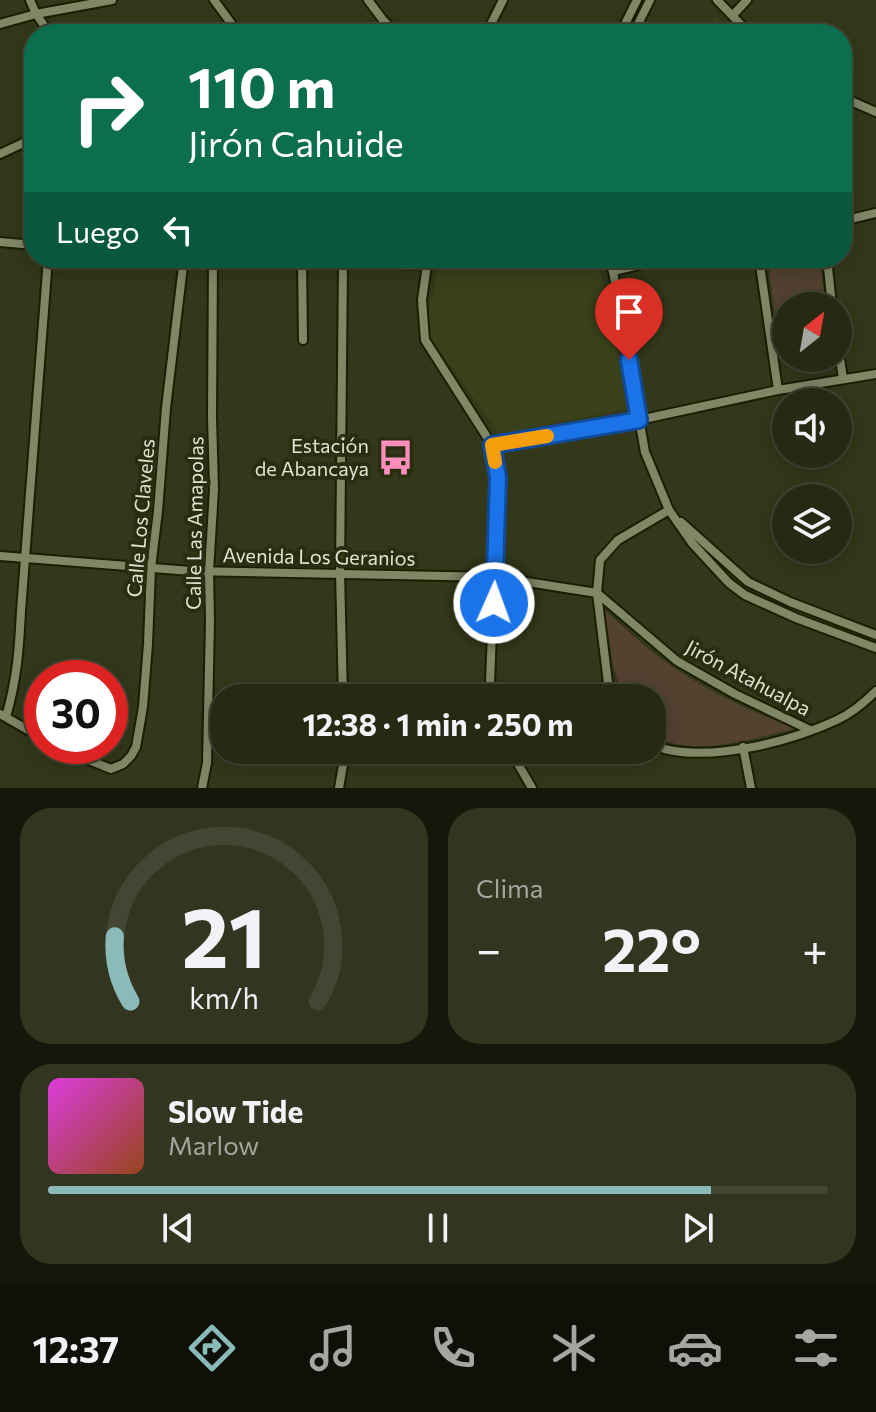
<!DOCTYPE html>
<html lang="es">
<meta charset="utf-8">
<style>
body{margin:0;font-family:Commissioner,sans-serif;background:#323621;color:#f1f3f6;height:100vh;display:flex;flex-direction:column;font-size:30px;white-space:nowrap}
*{box-sizing:border-box;margin:0}
p{font-size:26px;color:#a4a7a0}
.icon{flex:none;width:44px;height:44px;fill:none;stroke:currentColor;stroke-width:2;stroke-linecap:round;stroke-linejoin:round}
.map{position:relative;height:788px;overflow:hidden}
.details{display:flex;flex-direction:column;gap:20px;padding:20px;background:#15170a;flex:1}
.details>*{flex:none}
.hud{position:absolute;left:24px;top:24px;width:828px;height:244px;border-radius:32px;box-shadow:0 4px 20px #0003,0 0 0 2px #424633;background:#0b6e4f;color:#fff;overflow:hidden}
.needle{width:52px;rotate:31deg}
.controls{position:absolute;left:772px;top:292px;display:grid;gap:16px}
.controls a{display:grid;place-items:center;width:80px;height:80px;border-radius:50%;background:#262a13;box-shadow:0 4px 20px #0003,0 0 0 2px #424633;font-size:40px}
.speed{position:absolute;left:24px;top:660px;display:flex;gap:16px;font-size:40px;font-weight:700;text-align:center}
.speed>*{display:grid;place-content:center;width:104px;height:104px;border-radius:50%;background:#262a13;box-shadow:0 4px 20px #0003,0 0 0 2px #424633;line-height:1}
.speed .limit{border:12px solid #d22;background:#fff;color:#111}
.pin{position:absolute;display:grid;place-items:center;width:68px;height:68px;color:#fff;margin:-82px -34px;border-radius:50% 50% 50% 0;rotate:-45deg;box-shadow:0 0 8px #0007}
.pin .icon{rotate:45deg}
.me{position:absolute;width:88px;margin:-44px;rotate:2deg;stroke-linejoin:round;filter:drop-shadow(0 0 6px #0008)}
.turn{display:flex;align-items:center;gap:28px;height:168px;padding:0 32px;font-size:36px}
.turn .icon{width:104px;height:104px;stroke-width:2.5}
.turn b{display:block;font-size:56px;line-height:68px}
.then{display:flex;align-items:center;height:76px;padding:0 32px;background:#0003;gap:16px;font-size:30px}
.big{font-size:60px;font-weight:700;line-height:1.1}
.details .tile{flex:1;display:flex;flex-direction:column;justify-content:center;gap:12px;min-width:0;padding:0 28px;border-radius:32px;background:#323621}
.details .dial{align-items:center;gap:0}
.dial svg{height:208px;overflow:visible;fill:none;stroke:#424633;stroke-width:7;stroke-linecap:round;text-anchor:middle}
.dial text{fill:#f1f3f6;stroke:none}
.song{display:flex;align-items:center;gap:24px}
.cover{width:96px;height:96px;border-radius:12px;background:linear-gradient(135deg,hsl(300 70% 55%),hsl(20 70% 35%))}
.played{height:8px;border-radius:4px;background:linear-gradient(90deg,#8bbbb9 85%,#424633 85%)}
.keys{display:flex;justify-content:space-around;direction:ltr}
.heat{display:flex;justify-content:space-between;align-items:center;font-size:44px;direction:ltr}
.details .tiles{flex:1;display:grid;gap:20px;grid-template-columns:1fr 1fr}
.tile:last-child{grid-column:span 2}
.trip{position:absolute;left:210px;top:684px;width:456px;height:80px;border-radius:32px;background:#262a13;box-shadow:0 4px 20px #0003,0 0 0 2px #424633;font-weight:700;line-height:80px;text-align:center}
.tab-bar{display:flex;height:128px;justify-content:space-around;align-items:center;background:#0f1108;color:#a4a7a0}
.tab-bar .icon{width:56px;height:56px}
.tab-bar .active{color:#8bbbb9}
.tab-bar b{font-size:36px;color:#f1f3f6}
.map>svg:first-child{display:block}
.built{fill:#39401a}
.green{fill:#534230}
.lines{fill:none;stroke-linecap:round;stroke-linejoin:round}
.minor-casing{stroke:#1a1f02;stroke-width:12}
.minor{stroke:#808766;stroke-width:8}
.route-casing{stroke:#114b97;stroke-width:20}
.route{stroke:#1a73e8;stroke-width:14}
.slow{stroke:#f59e0b;stroke-width:14}
.labels{text-anchor:middle;stroke-width:8;stroke-linejoin:round;paint-order:stroke}
.poi-label{font-size:20px;fill:#dfe3d1;stroke:#282e0f;text-anchor:end}
.street-label{font-size:20px;fill:#dfe3d1;stroke:#282e0f}
</style>
<div class="map">
<svg width="876" height="788" viewBox="0 0 876 788">
<rect width="100%" height="100%" fill="#323819"/>
<g class="built">
<path d="M715 15 734 34H703Z"/>
<path d="M440 258H598L629 409 499 434 425 330Z"/>
</g>
<g class="green">
<path d="M768 258H820L825 304 786 306V309L774 311Z"/>
<path d="M604 609C628 632 654 655 682 673 717 696 756 713 795 729 751 738 693 759 652 735V698H622L613 664Z"/>
</g>
<g class="lines">
<defs>
<g id="minor">
<path d="M30 0 36 14 50 34"/>
<path d="M214 0 239 34"/>
<path d="M368 0 383 20 397 34"/>
<path d="M717 0 750 34"/>
<path d="M733 15 747 0"/>
<path d="M0 24 36 14 112 0"/>
<path d="M486 34 503 0"/>
<path d="M620 34 637 0"/>
<path d="M633 34 650 0"/>
<path d="M842 97 876 112"/>
<path d="M0 154 34 138"/>
<path d="M842 221 876 213"/>
<path d="M0 242 34 245"/>
<path d="M206 258 427 265"/>
<path d="M428 258 422 300 425 340 492 445 498 477 490 683 494 698"/>
<path d="M607 258 613 271 645 452 669 510 692 543 729 583 745 595 796 618 876 648"/>
<path d="M759 258 778 390"/>
<path d="M827 258 832 306"/>
<path d="M302 262 303 340"/>
<path d="M613 271 670 258"/>
<path d="M838 345 843 379"/>
<path d="M492 445 639 420 778 390 876 374"/>
<path d="M681 522 748 582 790 602 876 635"/>
<path d="M0 556 191 571 495 577 597 593 677 661 735 694 810 730"/>
<path d="M343 698 340 572 343 263"/>
<path d="M480 698 494 696"/>
<path d="M590 698 608 683"/>
<path d="M616 698 608 683 597 593 600 560 618 540 669 510"/>
<path d="M0 714 42 738"/>
<path d="M6 717C17 679 19 650 21 611L48 258"/>
<path d="M652 743C657 746 663 749 669 750 718 760 792 741 837 720 852 713 864 703 876 691"/>
<path d="M54 746 111 769 123 764 131 756 136 747 143 707 148 644 151 568 158 511 166 408 184 258"/>
<path d="M743 747 751 788"/>
<path d="M510 750 532 788"/>
<path d="M202 788 207 763 210 621 209 571 214 489 212 417 213 258"/>
<path d="M339 788 343 765V750"/>
</g>
</defs>
<use href="#minor" class="minor-casing"/>
<use href="#minor" class="minor"/>
</g>
<g class="lines">
<defs>
<path id="route" d="M494 603 498 477 492 445 639 420 629 360"/>
</defs>
<use href="#route" class="route-casing"/>
<use href="#route" class="route"/>
<path class="slow" d="M495 462 492 445 547 436"/>
</g>
<defs>
<symbol id="bus-bare" viewBox="-9 -9 18 18"><path d="M-5-6H5V4H4V6H2V4H-2V6H-4V4H-5ZM-3.5-4V0h7V-4ZM-3.5 1.2v1.5H-2V1.2ZM2 1.2v1.5H3.5V1.2Z" fill="#ff8ebb" stroke="#282e0f" stroke-width="2.5" paint-order="stroke"/></symbol>
</defs>
<g fill-rule="evenodd">
<use href="#bus-bare" x="370" y="432" width="51" height="51"/>
</g>
<g class="labels">
<g class="poi-label">
<text x="369" y="453">Estación<tspan x="369" dy="23">de Abancaya</tspan></text>
</g>
<g class="street-label">
<text transform="translate(141 518) rotate(-85)" y="7">Calle Los Claveles</text>
<text transform="translate(195 523) rotate(-89)" y="7">Calle Las Amapolas</text>
<text transform="translate(319 557) rotate(1)" y="7">Avenida Los Geranios</text>
<text transform="translate(748 678) rotate(28)" y="7">Jirón Atahualpa</text>
</g>
</g>
</svg>
<div class="controls">
<a><svg class="needle" viewBox="-14 -14 28 28"><path d="M0-13l5 13h-10z" fill="#e53935"/><path d="M0 13l5-13h-10z" fill="#a4a7a0"/></svg></a>
<a><svg class="icon" aria-label="sound" viewBox="0 0 24 24"><path d="M4 9h4l5-4v14l-5-4H4zM17 9q2 3 0 6"/></svg></a>
<a><svg class="icon" aria-label="layers" viewBox="0 0 24 24"><path d="M12 4l9 5-9 5-9-5zM3 14l9 5 9-5"/></svg></a>
</div>
<div class="speed"><div class="limit">30</div></div>
<div class="pin" style="left:629px;top:360px;background:#d93025"><svg class="icon" aria-label="arrive" viewBox="0 0 24 24"><path d="M6 21V4h12l-3 4 3 4H6"/></svg></div>
<svg class="me" style="left:494px;top:603px" viewBox="-20 -20 40 40"><circle r="17" fill="#1a73e8" stroke="#fff" stroke-width="3"/><path d="M0-11L8 9 0 5-8 9z" fill="#fff"/></svg>
<div class="trip">12:38 · 1 min · 250 m</div>
<div class="hud">
<div class="turn"><svg class="icon" aria-label="right" viewBox="0 0 24 24"><path d="M7 20v-9h11M14 6l5 5-5 5"/></svg><div><b>110 m</b>Jirón Cahuide</div></div>
<div class="then">Luego<svg class="icon" aria-label="left" viewBox="0 0 24 24"><path d="M17 20v-9H6M10 6l-5 5 5 5"/></svg></div>
</div>
</div>
<section class="details">
<div class="tiles">
<div class="tile dial"><svg viewBox="0 0 100 80">
<path d="M14 69A42 42 0 1 1 86 69"/>
<path d="M14 69A42 42 0 0 1 8 44" stroke="#8bbbb9"/>
<text x="50" y="56" font-size="32" font-weight="700">21</text>
<text x="50" y="72" font-size="11">km/h</text>
</svg></div>
<div class="tile"><p>Clima</p>
<div class="heat"><a>−</a><b class="big">22°</b><a>+</a></div>
</div>
<div class="tile">
<div class="song"><i class="cover"></i><div><b>Slow Tide</b><p>Marlow</p></div></div>
<div class="played"></div>
<div class="keys"><svg class="icon" aria-label="previous" viewBox="0 0 24 24"><path d="M18 5L8 12l10 7zM5 5v14"/></svg><svg class="icon" aria-label="pause" viewBox="0 0 24 24"><path d="M8 5v14M16 5v14"/></svg><svg class="icon" aria-label="next" viewBox="0 0 24 24"><path d="M6 5l10 7-10 7zM19 5v14"/></svg></div>
</div>
</div>
</section>
<nav class="tab-bar">
<b>12:37</b>
<svg class="icon active" aria-label="directions" viewBox="0 0 24 24"><path d="M12 3l9 9-9 9-9-9zM9 14v-3h6M13 9l2 2-2 2"/></svg>
<svg class="icon" aria-label="music" viewBox="0 0 24 24"><path d="M9 18V5l10-2v13"/><circle cx="6" cy="18" r="3"/><circle cx="16" cy="16" r="3"/></svg>
<svg class="icon" aria-label="phone" viewBox="0 0 24 24"><path d="M5 4h4l2 5-3 2q2 4 5 5l2-3 5 2v4C11 20 4 13 5 4z"/></svg>
<svg class="icon" aria-label="climate" viewBox="0 0 24 24"><path d="M12 3v18M4 7l16 10M4 17L20 7"/></svg>
<svg class="icon" aria-label="car" viewBox="0 0 24 24"><path d="M5 17H2v-5l4-1 3-4h7l3 4 3 1v5h-3M9 17h6M6 11h13"/><circle cx="7" cy="17" r="2"/><circle cx="17" cy="17" r="2"/></svg>
<svg class="icon" aria-label="filters" viewBox="0 0 24 24"><path d="M4 7h16M4 17h16"/><circle cx="9" cy="7" r="2"/><circle cx="15" cy="17" r="2"/></svg>
</nav>
